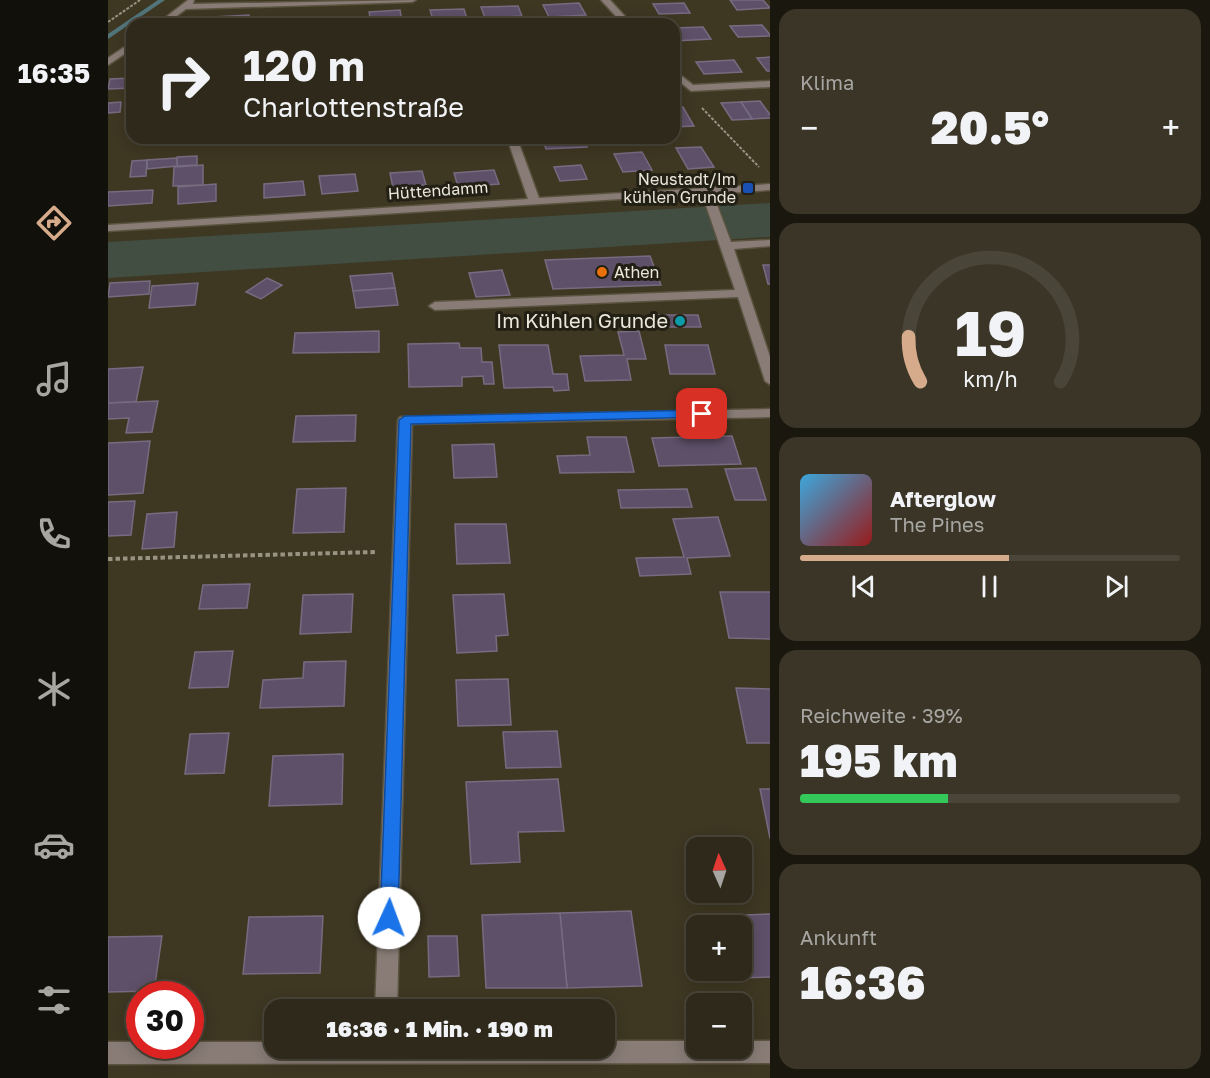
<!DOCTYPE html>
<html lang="de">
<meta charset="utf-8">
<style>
body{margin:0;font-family:"Golos Text",sans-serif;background:#3a3527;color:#f1f3f6;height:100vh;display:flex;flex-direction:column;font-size:22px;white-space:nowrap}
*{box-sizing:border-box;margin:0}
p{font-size:20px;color:#a7a6a2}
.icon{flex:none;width:33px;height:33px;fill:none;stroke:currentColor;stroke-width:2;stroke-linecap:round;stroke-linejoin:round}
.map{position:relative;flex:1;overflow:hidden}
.sheet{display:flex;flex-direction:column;gap:9px;padding:9px;background:#19170e;width:440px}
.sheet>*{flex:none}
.guide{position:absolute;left:18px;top:18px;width:554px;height:126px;border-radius:18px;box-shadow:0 3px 15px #0003,0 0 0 2px #494539;background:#2e291a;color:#f1f3f6;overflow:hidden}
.needle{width:39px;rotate:357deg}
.fabs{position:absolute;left:578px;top:837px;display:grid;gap:12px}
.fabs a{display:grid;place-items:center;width:66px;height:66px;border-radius:12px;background:#2e291a;box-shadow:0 3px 15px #0003,0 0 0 2px #494539;font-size:30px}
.speed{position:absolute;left:18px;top:981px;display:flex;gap:12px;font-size:30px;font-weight:700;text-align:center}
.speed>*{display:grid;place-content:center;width:78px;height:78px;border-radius:50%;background:#2e291a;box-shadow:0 3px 15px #0003,0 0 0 2px #494539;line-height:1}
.speed .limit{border:9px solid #d22;background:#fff;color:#111}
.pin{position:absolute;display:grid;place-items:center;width:51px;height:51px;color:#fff;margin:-26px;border-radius:12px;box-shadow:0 3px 9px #0006}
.me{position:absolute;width:66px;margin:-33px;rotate:2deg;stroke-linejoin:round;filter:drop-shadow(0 0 4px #0008)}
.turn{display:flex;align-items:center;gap:21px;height:126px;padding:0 18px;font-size:27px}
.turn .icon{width:78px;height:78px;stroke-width:2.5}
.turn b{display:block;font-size:42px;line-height:51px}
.big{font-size:45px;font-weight:800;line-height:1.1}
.sheet .tile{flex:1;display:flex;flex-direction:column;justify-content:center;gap:9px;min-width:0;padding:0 21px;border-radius:18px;background:#3a3527}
.sheet .dial{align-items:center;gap:0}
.dial svg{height:156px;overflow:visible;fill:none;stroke:#494539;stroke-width:7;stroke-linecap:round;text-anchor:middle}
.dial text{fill:#f1f3f6;stroke:none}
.song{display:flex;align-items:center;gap:18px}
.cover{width:72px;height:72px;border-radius:9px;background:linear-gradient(135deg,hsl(200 70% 55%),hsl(0 70% 35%))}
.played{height:6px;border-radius:3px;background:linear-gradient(90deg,#d6ab8b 55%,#494539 55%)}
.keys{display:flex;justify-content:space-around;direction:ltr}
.heat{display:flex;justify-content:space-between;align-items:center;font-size:33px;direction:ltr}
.charge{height:9px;border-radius:4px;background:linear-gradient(90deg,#34c759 39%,#494539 0)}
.trip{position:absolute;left:156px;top:999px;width:351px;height:60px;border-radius:18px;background:#2e291a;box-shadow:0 3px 15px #0003,0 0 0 2px #494539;font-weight:800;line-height:60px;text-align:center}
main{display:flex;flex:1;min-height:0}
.tabs{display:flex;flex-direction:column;width:108px;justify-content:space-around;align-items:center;background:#12100a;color:#a7a6a2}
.tabs .icon{width:42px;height:42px}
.tabs .current{color:#d6ab8b}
.tabs b{font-size:27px;color:#f1f3f6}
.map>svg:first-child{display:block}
.green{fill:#414e41}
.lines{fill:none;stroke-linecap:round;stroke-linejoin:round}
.stream{fill:#52757c;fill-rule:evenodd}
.building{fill:#5e5068;stroke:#776b80;stroke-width:1.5}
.minor-casing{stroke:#5a533f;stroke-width:3}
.path-far1{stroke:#999382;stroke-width:2;stroke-dasharray:3 1.5;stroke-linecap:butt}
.path{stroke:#999382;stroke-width:4;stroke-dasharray:4.5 3;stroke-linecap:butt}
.minor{fill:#897c76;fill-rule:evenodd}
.route{fill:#1a73e8;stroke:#114b97;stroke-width:1.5}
.transit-dot{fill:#1a4fb4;stroke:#221f15;stroke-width:2}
.food-dot{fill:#e8710a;stroke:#221f15;stroke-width:2}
.culture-dot{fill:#0f9aa8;stroke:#221f15;stroke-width:2}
.labels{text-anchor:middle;stroke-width:6;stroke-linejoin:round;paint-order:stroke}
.far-poi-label{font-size:16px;fill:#ebe7da;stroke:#221f15;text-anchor:end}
.far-street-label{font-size:16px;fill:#ebe7da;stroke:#221f15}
.poi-label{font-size:20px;fill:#ebe7da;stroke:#221f15;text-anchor:end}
</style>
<main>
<nav class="tabs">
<b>16:35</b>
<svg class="icon current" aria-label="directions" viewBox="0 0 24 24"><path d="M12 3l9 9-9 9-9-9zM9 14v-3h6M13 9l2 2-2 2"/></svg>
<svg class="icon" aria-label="music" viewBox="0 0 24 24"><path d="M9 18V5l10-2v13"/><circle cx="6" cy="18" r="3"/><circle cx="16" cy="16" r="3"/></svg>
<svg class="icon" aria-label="phone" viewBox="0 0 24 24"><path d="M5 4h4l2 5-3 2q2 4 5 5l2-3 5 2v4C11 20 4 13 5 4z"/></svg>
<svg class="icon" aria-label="climate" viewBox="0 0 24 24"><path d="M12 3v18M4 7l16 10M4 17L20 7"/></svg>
<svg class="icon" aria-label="car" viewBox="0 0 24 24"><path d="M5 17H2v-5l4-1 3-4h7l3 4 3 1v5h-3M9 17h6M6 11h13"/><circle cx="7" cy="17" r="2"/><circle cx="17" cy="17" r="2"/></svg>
<svg class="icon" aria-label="filters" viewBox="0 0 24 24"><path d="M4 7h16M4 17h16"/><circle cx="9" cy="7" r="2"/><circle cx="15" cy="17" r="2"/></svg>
</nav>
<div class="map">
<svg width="663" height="1078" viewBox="0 0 663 1078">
<rect width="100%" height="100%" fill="#3e3722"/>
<path class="green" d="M662 203V237L0 278V242Z"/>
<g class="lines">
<path class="stream" d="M50 0H57L0 39V34Z"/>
</g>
<g class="building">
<path d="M622 0H655L662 8 629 10Z"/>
<path d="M471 3 478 15 441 17 435 5Z"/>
<path d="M576 3 582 13 551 14 545 4Z"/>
<path d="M410 6 414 16 377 18 373 7Z"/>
<path d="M356 9 359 19 325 20 322 10Z"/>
<path d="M292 10 294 21 263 22 261 12Z"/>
<path d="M141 15V24H85L86 18Z"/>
<path d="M654 25 663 36 630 37 622 26Z"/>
<path d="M595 27 603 39 566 41V28Z"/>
<path d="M663 57V71H659L649 58Z"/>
<path d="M626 60 634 72 596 74 588 62Z"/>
<path d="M24 78V88L0 89 2 79Z"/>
<path d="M652 101 663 116V118L644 119 633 102Z"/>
<path d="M13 102 12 112 0 113V103Z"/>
<path d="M633 102 644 119 624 120 613 103Z"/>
<path d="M566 107H575L586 126 566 127Z"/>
<path d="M434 138H475L479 147 438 149Z"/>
<path d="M593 147 606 167 580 169 568 148Z"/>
<path d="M534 152 544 170 515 172 506 154Z"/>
<path d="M89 156V165L69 166V157Z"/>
<path d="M69 158V166L39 169V160Z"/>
<path d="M39 160 38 176 22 177 24 161Z"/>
<path d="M95 165V185L65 186 66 167Z"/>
<path d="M473 165 479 179 452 181 446 167Z"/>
<path d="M386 170 391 184 350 187 346 173Z"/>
<path d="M314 171 318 185 285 188 282 173Z"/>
<path d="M247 174 250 191 214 194 211 176Z"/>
<path d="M195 181 197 195 156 198V184Z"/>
<path d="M108 184V201L70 204V187Z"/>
<path d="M45 190 44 203 0 206V192Z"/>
<path d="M542 256 553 285 445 289 437 260Z"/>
<path d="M655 265H663V284H660Z"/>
<path d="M394 270 402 295 368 297 361 273Z"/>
<path d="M284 273 287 288 245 291 242 276Z"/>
<path d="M159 278 174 285 153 299 138 292Z"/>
<path d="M42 281 41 294 0 297 2 283Z"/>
<path d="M90 283 87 305 41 308 44 286Z"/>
<path d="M287 288 290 305 248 308 245 291Z"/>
<path d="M550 315H590L593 327H553Z"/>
<path d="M271 331V352L185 353 187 333Z"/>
<path d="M531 331 538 359H519L523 380 477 381 472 356 516 355 510 332Z"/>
<path d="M351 343 352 348H373L374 362H384L386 384H376L375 376 354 377V386L301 387 300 344Z"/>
<path d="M391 345H440L445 374H459L461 390 446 391 445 387 396 388Z"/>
<path d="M557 345H600L607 374H562Z"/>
<path d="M35 367 28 402 0 403V369Z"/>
<path d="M50 401 44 432 18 433 21 418 0 419V403Z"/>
<path d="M248 415 247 441 185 442 188 416Z"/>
<path d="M624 436 633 464 551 466 544 438Z"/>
<path d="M479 437H518L526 472 452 473 449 456 482 455Z"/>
<path d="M42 441 35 493 0 495V443Z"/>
<path d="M386 444 389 477 346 478 344 445Z"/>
<path d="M648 468 658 500H627L617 469Z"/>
<path d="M238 488 236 532 185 533 189 489Z"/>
<path d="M579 489 584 507 513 508 510 490Z"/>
<path d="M27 501 23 535 0 536V502Z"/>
<path d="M69 512 66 547 34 549 39 514Z"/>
<path d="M610 517 622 556 579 558 583 574 532 576 528 558 576 557 565 519Z"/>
<path d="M347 524H398L402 563 349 564Z"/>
<path d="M142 584 139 608 91 609 95 585Z"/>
<path d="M612 592H663V639L621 638Z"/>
<path d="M245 594 243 632 192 634 195 595Z"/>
<path d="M396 594 400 635 388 636 389 651 349 653 345 595Z"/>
<path d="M125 651 120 687 81 688 87 652Z"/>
<path d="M238 661 236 706 152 708 155 680 195 678 196 662Z"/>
<path d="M400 679 403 725 350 726 348 680Z"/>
<path d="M628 688 663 689V743H639Z"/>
<path d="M449 731 453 767 398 768 395 732Z"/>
<path d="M121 733 116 773 77 774 82 734Z"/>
<path d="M235 754 234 804 161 806 165 756Z"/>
<path d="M450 779 456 831 410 832 412 862 363 864 358 782Z"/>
<path d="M652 789H663V838H662Z"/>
<path d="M523 911 534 986 459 988 452 913Z"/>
<path d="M452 913 459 988H378L374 915Z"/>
<path d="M663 914V977L595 979 593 970H633V926H588V942L583 917Z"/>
<path d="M215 916 212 973 135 974 141 917Z"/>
<path d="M54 936 46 991 0 992V937Z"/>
<path d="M320 936H349L351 976 321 977Z"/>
</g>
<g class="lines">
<defs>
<g id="minor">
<path d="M80 0H86L85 4 308 0 304 2 78 9 58 24H49Z"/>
<path d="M493 0H502L524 24H515Z"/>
<path d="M24 42V49L0 65V58Z"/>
<path d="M566 70 585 85 663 81V87L583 91 566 77Z"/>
<path d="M399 138H409L431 198 663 184V190L605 194 623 242 663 240V246L626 249 663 360V385L657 381 630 297 327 310 321 306 327 302 627 290 594 194 0 231V225L420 199Z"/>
<path d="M663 409V417L304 424 289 1010H267L290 420 292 417Z"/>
<path d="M496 1041H588V1048H633V1041H663V1063L0 1064V1042H32V1046H82V1042H166V1048H496Z"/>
</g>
</defs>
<use href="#minor" class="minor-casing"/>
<g class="path-far1">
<path d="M0 22 32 0"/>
<path d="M594 108 651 167"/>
</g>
<path class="path" d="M0 559 268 552"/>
<use href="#minor" class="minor"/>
</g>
<path class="route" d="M594 410 600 414 598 417 303 424 290 918 287 924 281 926 275 924 272 918 291 420 297 416Z"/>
<rect class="transit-dot" x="634" y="182" width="12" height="12" rx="3"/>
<circle class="food-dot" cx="494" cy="272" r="6"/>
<circle class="culture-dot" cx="572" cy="321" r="6"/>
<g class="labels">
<g class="far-poi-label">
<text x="628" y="185">Neustadt/Im<tspan x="628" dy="18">kühlen Grunde</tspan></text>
<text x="506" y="278" text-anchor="start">Athen</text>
</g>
<g class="far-street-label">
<text transform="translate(330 190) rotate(-4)" y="6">Hüttendamm</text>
</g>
<g class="poi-label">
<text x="560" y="328">Im Kühlen Grunde</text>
</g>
</g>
</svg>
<div class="fabs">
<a><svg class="needle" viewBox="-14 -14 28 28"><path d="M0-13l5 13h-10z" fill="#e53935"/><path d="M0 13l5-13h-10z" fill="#a7a6a2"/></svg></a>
<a>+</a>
<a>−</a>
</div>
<div class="speed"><div class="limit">30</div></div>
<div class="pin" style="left:594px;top:414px;background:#d93025"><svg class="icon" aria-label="arrive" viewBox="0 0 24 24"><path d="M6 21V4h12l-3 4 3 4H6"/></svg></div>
<svg class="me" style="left:281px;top:918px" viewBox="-20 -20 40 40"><circle r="19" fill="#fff"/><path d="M0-13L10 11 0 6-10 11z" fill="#1a73e8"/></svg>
<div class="trip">16:36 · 1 Min. · 190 m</div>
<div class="guide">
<div class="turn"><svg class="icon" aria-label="right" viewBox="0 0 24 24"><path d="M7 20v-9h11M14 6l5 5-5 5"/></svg><div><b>120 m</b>Charlottenstraße</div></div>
</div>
</div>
<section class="sheet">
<div class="tile"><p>Klima</p>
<div class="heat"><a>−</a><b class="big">20.5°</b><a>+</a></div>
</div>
<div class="tile dial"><svg viewBox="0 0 100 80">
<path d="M14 69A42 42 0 1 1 86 69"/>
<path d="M14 69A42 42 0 0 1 8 46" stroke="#d6ab8b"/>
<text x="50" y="56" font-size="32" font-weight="700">19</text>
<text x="50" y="72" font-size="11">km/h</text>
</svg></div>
<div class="tile">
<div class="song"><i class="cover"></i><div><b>Afterglow</b><p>The Pines</p></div></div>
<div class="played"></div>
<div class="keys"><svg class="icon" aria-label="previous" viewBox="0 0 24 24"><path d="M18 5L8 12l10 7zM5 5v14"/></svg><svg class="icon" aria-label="pause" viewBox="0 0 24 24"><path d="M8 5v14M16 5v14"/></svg><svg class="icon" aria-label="next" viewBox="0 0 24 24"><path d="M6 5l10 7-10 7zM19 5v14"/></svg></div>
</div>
<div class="tile"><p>Reichweite · 39%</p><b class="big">195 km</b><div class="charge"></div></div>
<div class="tile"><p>Ankunft</p><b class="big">16:36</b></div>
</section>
</main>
